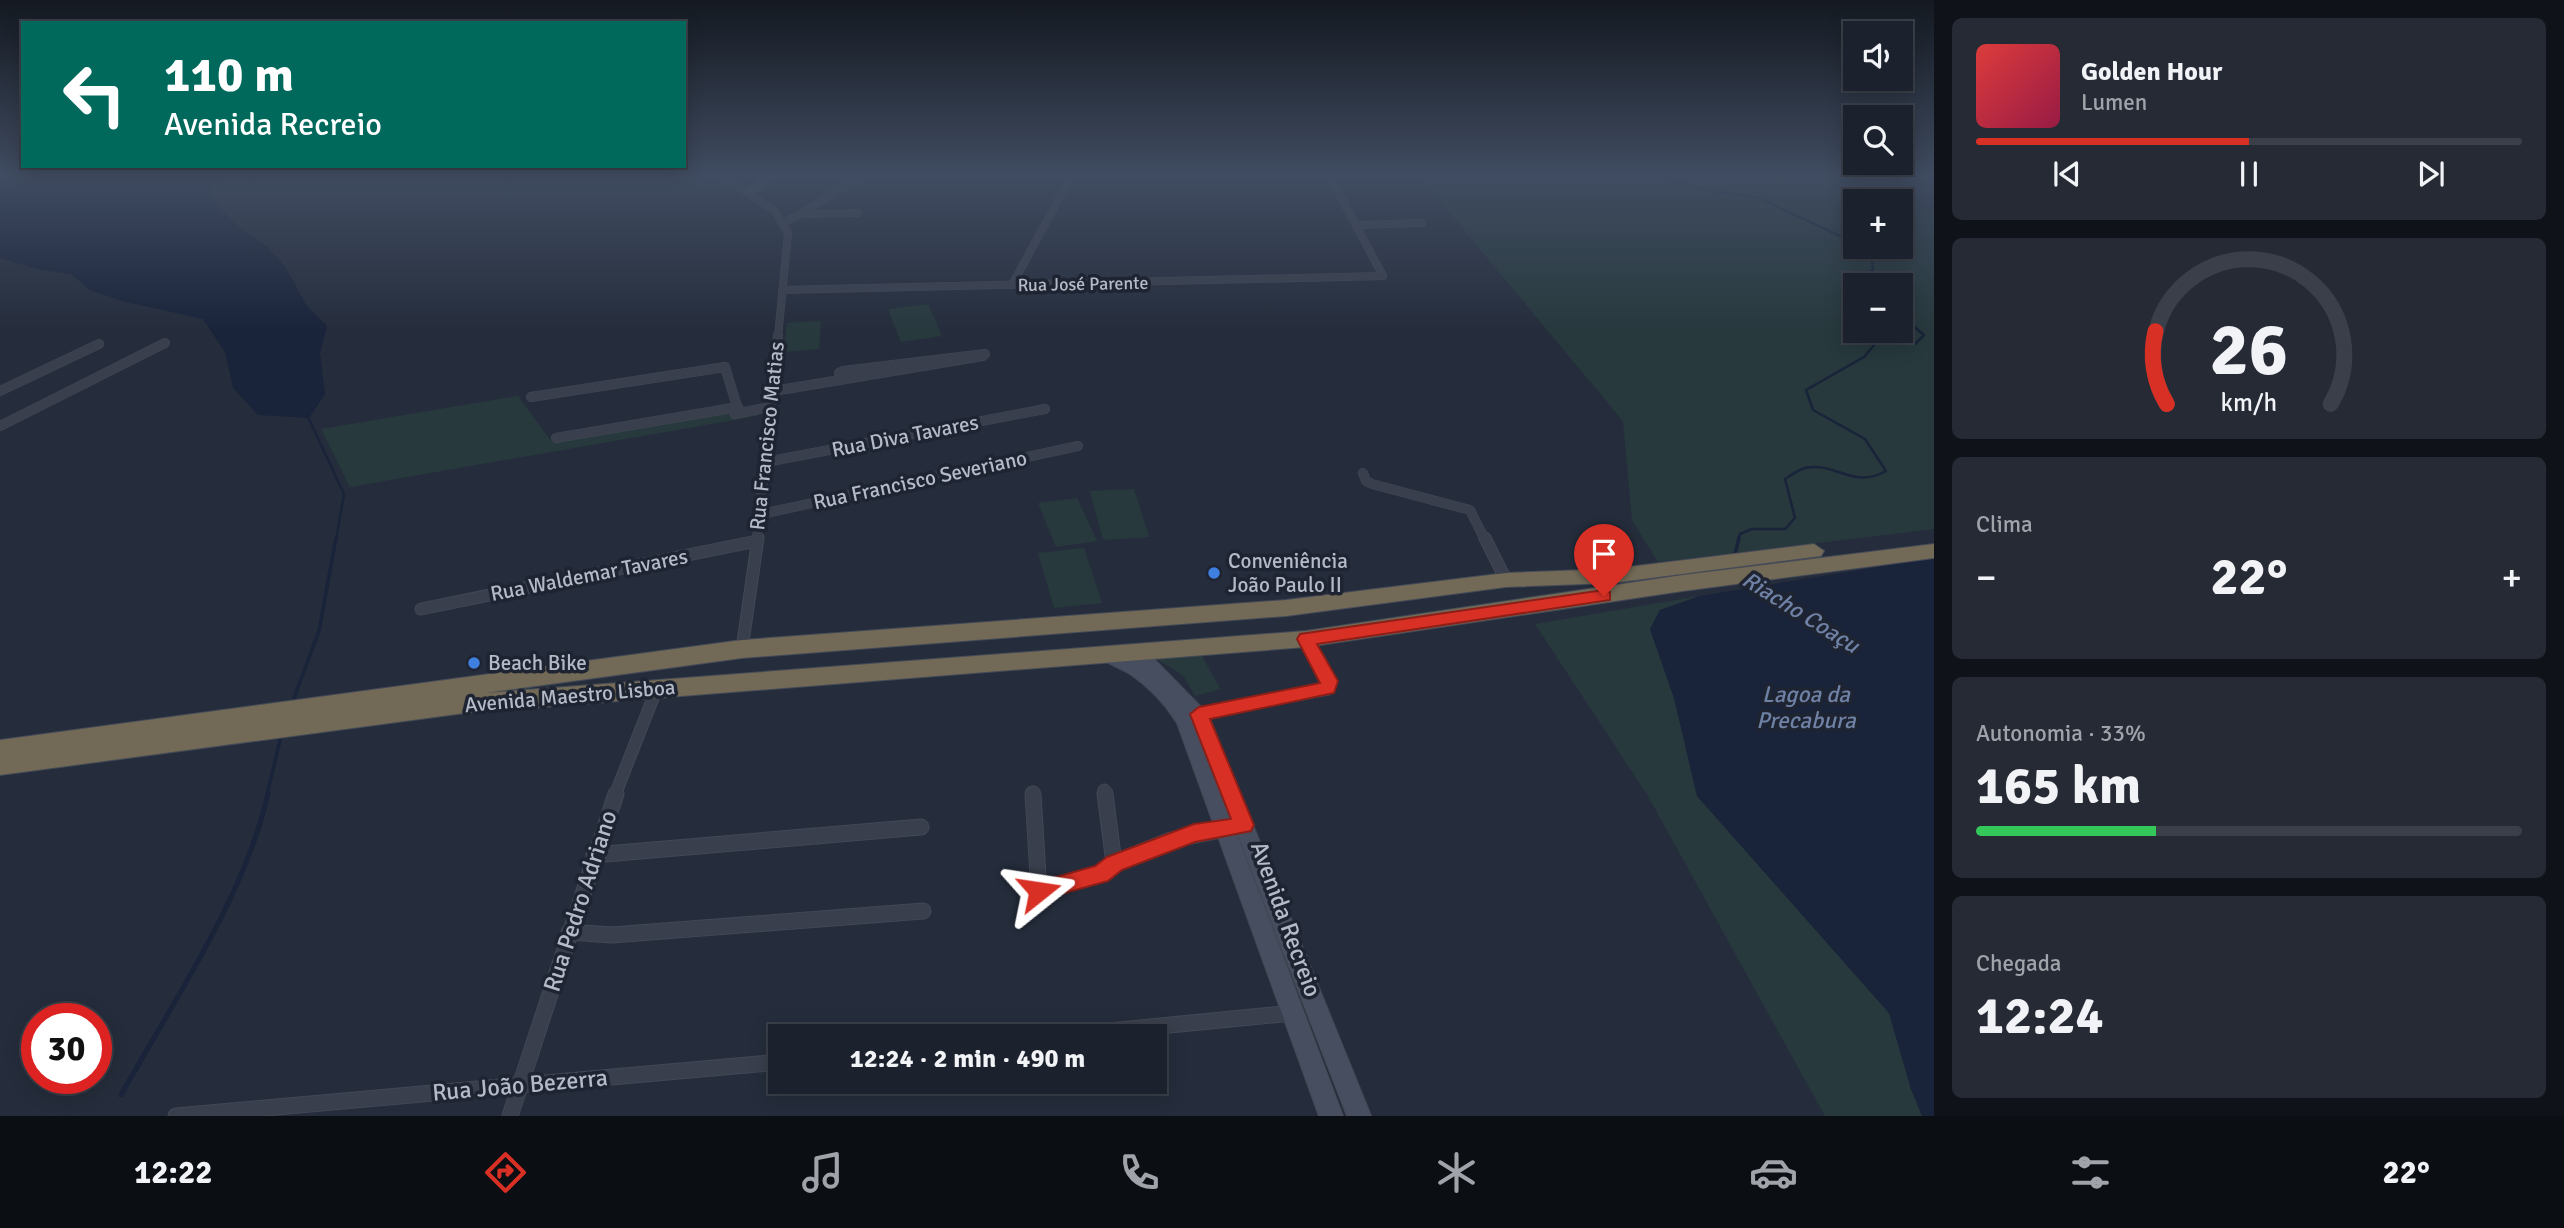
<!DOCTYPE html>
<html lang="pt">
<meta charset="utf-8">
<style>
body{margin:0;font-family:Signika,sans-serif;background:#252a35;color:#f1f3f6;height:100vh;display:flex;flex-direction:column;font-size:26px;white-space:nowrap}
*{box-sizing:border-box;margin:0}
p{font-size:23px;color:#a0a4aa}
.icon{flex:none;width:38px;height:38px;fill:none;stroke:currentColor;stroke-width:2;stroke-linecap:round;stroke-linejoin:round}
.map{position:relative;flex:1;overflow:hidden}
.side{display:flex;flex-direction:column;gap:18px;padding:18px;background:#0f1319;width:630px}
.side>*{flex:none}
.hud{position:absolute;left:21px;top:21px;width:665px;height:147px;border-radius:0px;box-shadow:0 4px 18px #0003,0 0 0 2px #3a3f49;background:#00695c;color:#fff;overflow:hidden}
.fabs{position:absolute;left:1843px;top:21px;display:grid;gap:14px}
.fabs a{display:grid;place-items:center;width:70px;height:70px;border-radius:0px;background:#1c222d;box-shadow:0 4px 18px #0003,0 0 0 2px #3a3f49;font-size:35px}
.speed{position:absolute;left:21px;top:1003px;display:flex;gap:14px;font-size:35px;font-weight:700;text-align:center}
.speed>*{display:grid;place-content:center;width:91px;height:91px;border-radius:50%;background:#1c222d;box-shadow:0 4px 18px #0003,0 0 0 2px #3a3f49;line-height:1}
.speed .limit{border:10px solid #d22;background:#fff;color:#111}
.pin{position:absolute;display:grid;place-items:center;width:60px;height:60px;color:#fff;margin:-72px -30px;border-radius:50% 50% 50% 0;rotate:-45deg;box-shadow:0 0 7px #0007}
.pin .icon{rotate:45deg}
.me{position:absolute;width:77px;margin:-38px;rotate:75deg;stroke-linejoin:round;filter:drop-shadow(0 0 5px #0008)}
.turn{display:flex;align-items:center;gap:24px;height:147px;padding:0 28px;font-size:32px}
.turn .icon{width:91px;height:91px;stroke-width:2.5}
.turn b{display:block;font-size:49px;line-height:60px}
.big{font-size:52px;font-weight:700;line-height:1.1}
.side .widget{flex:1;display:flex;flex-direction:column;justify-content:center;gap:10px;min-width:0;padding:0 24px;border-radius:10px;background:#252a35}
.side .dial{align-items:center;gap:0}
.dial svg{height:182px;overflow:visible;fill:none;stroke:#3a3f49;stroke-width:7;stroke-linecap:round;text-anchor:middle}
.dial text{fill:#f1f3f6;stroke:none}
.song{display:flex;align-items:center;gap:21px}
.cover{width:84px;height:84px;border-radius:10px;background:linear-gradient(135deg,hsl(0 70% 55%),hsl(340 70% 35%))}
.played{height:7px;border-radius:4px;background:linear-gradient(90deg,#d93025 50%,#3a3f49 50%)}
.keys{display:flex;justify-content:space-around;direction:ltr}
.heat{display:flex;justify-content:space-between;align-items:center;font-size:38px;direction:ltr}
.charge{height:10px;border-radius:5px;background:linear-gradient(90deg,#34c759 33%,#3a3f49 0)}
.trip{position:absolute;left:768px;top:1024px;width:399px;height:70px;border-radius:0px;background:#1c222d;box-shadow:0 4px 18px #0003,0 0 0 2px #3a3f49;font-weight:700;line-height:70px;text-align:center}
.tab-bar{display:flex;height:112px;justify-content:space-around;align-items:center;background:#0b0e12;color:#a0a4aa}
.tab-bar .icon{width:49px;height:49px}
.tab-bar .current{color:#d93025}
.tab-bar b{font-size:32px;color:#f1f3f6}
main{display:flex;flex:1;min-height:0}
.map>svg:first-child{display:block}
.green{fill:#27393d;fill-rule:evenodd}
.water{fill:#192339}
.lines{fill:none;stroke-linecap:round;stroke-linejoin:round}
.stream-far2{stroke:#192339;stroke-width:2.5}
.stream-far1{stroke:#192339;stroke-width:3.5}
.stream{stroke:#192339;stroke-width:5}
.street-far3-casing{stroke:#424855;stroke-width:8}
.street-far2-casing{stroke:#424855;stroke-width:10}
.street-far1-casing{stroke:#424855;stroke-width:13}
.street-casing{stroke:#424855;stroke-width:17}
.secondary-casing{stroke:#424855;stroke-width:2}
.highway-casing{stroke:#444a57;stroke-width:2}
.street-far3{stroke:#393f4c;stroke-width:7}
.street-far2{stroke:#393f4c;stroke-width:9}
.street-far1{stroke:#393f4c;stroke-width:11}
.street{stroke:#393f4c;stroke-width:15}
.secondary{fill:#474e5f;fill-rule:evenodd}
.highway{fill:#726956;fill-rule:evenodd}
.route{fill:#d93025;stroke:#8d1f18;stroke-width:2}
.shop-dot{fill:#3f7fe0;stroke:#1e2431;stroke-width:2.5}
.labels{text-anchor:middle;stroke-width:7;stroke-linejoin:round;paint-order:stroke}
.far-street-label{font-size:18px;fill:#b4bac7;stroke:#1e2431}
.street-label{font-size:21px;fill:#b4bac7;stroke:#1e2431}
.poi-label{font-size:21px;fill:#b4bac7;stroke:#1e2431;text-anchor:start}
.water-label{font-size:23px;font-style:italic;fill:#6f81a5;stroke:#1e2431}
.near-street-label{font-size:24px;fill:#b4bac7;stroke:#1e2431}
</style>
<main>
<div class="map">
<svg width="1934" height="1116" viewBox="0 0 1934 1116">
<rect width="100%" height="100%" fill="#252d3c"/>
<g class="green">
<path d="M1418 175H1849L1854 180 1934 212V529L1658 562 1632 520 1623 421ZM1900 201V247H1855V201ZM1900 285V331H1855V285Z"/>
<path d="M928 304 942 336 901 342 888 309Z"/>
<path d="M821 321 819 349 783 352 787 323Z"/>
<path d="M518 396 551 441 757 406V416L350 487 321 429Z"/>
<path d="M1134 489 1149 537 1103 540 1090 491Z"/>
<path d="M1077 498 1097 541 1056 547 1038 503Z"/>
<path d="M1084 548 1102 603 1054 608 1038 553Z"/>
<path d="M1700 596 1660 610 1650 629 1674 698 1697 796 1889 1013 1911 1089 1922 1116H1825L1648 796 1535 624Z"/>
<path d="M1201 654 1220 689 1195 696 1184 676 1158 660 1163 656Z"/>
</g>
<g class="water">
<path d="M0 175H222L213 182 212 200 239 227 266 246 284 265 307 306 327 326 320 353 325 394 309 418 258 415 233 388 225 352 203 319 122 301 90 290 71 274 37 269 0 258Z"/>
<path d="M1934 558V1116H1922L1911 1089 1889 1013 1697 796 1674 698 1650 629 1660 610 1700 596Z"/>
</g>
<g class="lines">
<g class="stream-far2">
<path d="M1659 175 1700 189 1759 198 1855 243"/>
<path d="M1865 247 1871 249 1873 270 1860 276 1866 285"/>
<path d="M308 417 344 494 336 540"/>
<path d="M1738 540 1740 534 1752 529H1785L1795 518 1785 479C1791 475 1798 470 1805 468 1835 461 1853 490 1886 471L1865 439 1813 410 1806 390 1864 357 1880 338 1887 336 1915 344 1924 335 1900 315"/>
</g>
<g class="stream-far1">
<path d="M1734 558 1739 538"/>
<path d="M1750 579 1764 588"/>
<path d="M294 698 319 631 336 538"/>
<path d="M267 795 280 740"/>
</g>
<path class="stream" d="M121 1095C173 1002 244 898 268 794"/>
<defs>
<g id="street-far3">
<path d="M720 175 775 211 788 233 778 337"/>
<path d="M806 214 858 213"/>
<path d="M784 223 866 175"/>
<path d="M1356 225 1422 223"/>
<path d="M1012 285 1072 175"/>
<path d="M782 290 1383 276 1329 175"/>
</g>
<g id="street-far2">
<path d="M0 391 99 344"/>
<path d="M771 391 792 388 983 356 985 354 843 371 839 373V380"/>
<path d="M531 397 725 367 739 413"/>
<path d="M735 414 770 407"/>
<path d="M0 426 165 343"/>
<path d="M556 438 738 407"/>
<path d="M766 462 1045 409"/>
<path d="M1363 473 1366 481 1372 484 1470 510 1485 540"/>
<path d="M761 514 1078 446"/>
<path d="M757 540 778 335"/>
</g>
<g id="street-far1">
<path d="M1485 538 1506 580"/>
<path d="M421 609 757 541"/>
<path d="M742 649 758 538"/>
<path d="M1199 714 1328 689 1329 681 1306 639"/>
<path d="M1104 790 1105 795"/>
<path d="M615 795 657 688"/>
</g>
<g id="street">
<path d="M1033 794 1039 891 1100 874 1114 863 1171 840 1226 829"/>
<path d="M1105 794 1114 863"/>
<path d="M594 855 921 827"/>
<path d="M569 932 612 935 923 911"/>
<path d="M1058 1036 1293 1013"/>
<path d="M176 1116 780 1062"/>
<path d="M510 1116 616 794"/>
</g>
<g id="secondary">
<path d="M767 175H779L753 194H745V190Z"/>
<path d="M1142 646 1148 647 1155 660 1208 714 1371 1116H1347L1203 745 1343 1116H1319L1177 723C1165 704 1149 687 1130 674 1121 668 1103 663 1097 654L1100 649 1106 648 1139 662 1133 652 1136 647Z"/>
</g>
<path id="highway" d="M1814 544 1824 551 1821 556 1612 583 1506 587 1286 616 742 658 485 693 1306 631 1683 575 1934 544V558L1683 591 1306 647 465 713 0 775V740L742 640 1286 600 1506 573 1612 569Z"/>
</defs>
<use href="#street-far3" class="street-far3-casing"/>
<use href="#street-far2" class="street-far2-casing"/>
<use href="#street-far1" class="street-far1-casing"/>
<use href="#street" class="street-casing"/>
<use href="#secondary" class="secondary-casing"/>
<use href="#highway" class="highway-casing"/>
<use href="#street-far3" class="street-far3"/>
<use href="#street-far2" class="street-far2"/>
<use href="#street-far1" class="street-far1"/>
<use href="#street" class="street"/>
<use href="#secondary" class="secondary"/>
<use href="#highway" class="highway"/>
</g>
<linearGradient id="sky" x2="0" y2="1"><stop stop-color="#141921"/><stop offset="0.53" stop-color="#404c61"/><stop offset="1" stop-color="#404c61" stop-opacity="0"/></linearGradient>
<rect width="1934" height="331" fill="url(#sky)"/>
<path class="route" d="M1604 590 1610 592V600L1317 644 1338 681 1334 693 1210 719 1254 825 1251 831 1195 842 1122 870 1108 881 1039 900 1031 897 1028 891 1031 884 1095 866 1107 857 1194 824 1231 819 1190 714 1199 707 1320 683 1297 639 1300 634Z"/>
<g class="shop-dot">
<circle cx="1214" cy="573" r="7"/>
<circle cx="474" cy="663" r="7"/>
</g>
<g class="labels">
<g class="far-street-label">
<text transform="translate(1083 284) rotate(-1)" y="6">Rua José Parente</text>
</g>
<g class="street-label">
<text transform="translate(767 436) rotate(-84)" y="7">Rua Francisco Matias</text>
<text transform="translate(905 436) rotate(-11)" y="7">Rua Diva Tavares</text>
<text transform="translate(920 480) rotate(-12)" y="7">Rua Francisco Severiano</text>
<text transform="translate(589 575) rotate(-11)" y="7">Rua Waldemar Tavares</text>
<text transform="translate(570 696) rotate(-5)" y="7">Avenida Maestro Lisboa</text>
</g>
<g class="poi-label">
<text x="1228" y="568">Conveniência<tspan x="1228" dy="24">João Paulo II</tspan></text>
<text x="488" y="670">Beach Bike</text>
</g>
<g class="water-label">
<text transform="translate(1801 612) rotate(32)" y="8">Riacho Coaçu</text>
<text x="1806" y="702">Lagoa da<tspan x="1806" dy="26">Precabura</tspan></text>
</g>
<g class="near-street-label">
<text transform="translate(580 901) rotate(-72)" y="8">Rua Pedro Adriano</text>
<text transform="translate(1286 919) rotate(70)" y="8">Avenida Recreio</text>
<text transform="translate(520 1085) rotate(-5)" y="8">Rua João Bezerra</text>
</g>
</g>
</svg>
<div class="fabs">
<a><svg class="icon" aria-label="sound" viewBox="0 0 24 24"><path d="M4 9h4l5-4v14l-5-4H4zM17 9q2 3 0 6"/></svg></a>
<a><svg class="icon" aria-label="search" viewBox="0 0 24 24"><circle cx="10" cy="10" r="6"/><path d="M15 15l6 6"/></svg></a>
<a>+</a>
<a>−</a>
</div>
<div class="speed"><div class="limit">30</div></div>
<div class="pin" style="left:1604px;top:596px;background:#d93025"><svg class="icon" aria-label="arrive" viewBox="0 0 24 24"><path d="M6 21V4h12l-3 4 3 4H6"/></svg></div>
<svg class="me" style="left:1039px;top:891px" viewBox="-20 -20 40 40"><path d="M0-17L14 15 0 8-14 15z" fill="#d93025" stroke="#fff" stroke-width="4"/></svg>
<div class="trip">12:24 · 2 min · 490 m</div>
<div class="hud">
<div class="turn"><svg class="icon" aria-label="left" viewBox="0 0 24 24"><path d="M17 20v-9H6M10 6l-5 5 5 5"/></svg><div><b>110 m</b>Avenida Recreio</div></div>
</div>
</div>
<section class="side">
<div class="widget">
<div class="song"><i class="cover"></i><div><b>Golden Hour</b><p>Lumen</p></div></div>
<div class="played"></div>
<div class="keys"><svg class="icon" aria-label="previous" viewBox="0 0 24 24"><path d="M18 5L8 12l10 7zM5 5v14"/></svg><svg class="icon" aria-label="pause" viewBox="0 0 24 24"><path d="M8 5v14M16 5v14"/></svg><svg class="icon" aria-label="next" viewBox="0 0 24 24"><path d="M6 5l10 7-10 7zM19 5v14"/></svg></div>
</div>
<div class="widget dial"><svg viewBox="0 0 100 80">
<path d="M14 69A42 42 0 1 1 86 69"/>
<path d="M14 69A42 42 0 0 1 9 37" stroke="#d93025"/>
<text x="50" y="56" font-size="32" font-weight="700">26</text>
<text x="50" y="72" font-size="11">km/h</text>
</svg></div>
<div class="widget"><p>Clima</p>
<div class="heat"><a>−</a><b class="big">22°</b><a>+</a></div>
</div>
<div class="widget"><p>Autonomia · 33%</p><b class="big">165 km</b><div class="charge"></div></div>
<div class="widget"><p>Chegada</p><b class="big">12:24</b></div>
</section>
</main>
<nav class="tab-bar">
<b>12:22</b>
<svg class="icon current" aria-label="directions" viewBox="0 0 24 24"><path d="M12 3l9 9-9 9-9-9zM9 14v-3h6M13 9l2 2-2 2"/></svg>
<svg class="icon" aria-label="music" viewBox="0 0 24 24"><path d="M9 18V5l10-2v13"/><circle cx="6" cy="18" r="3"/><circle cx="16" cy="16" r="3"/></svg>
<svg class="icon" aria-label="phone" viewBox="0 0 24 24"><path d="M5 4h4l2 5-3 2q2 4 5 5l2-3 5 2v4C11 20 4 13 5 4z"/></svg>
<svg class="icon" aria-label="climate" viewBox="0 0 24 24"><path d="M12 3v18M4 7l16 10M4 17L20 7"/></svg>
<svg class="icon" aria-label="car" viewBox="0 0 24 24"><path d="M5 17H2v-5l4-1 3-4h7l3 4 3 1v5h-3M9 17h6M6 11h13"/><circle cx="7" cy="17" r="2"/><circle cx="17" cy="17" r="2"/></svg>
<svg class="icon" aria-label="filters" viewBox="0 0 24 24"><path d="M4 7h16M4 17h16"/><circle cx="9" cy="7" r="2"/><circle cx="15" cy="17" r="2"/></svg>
<b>22°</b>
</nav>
